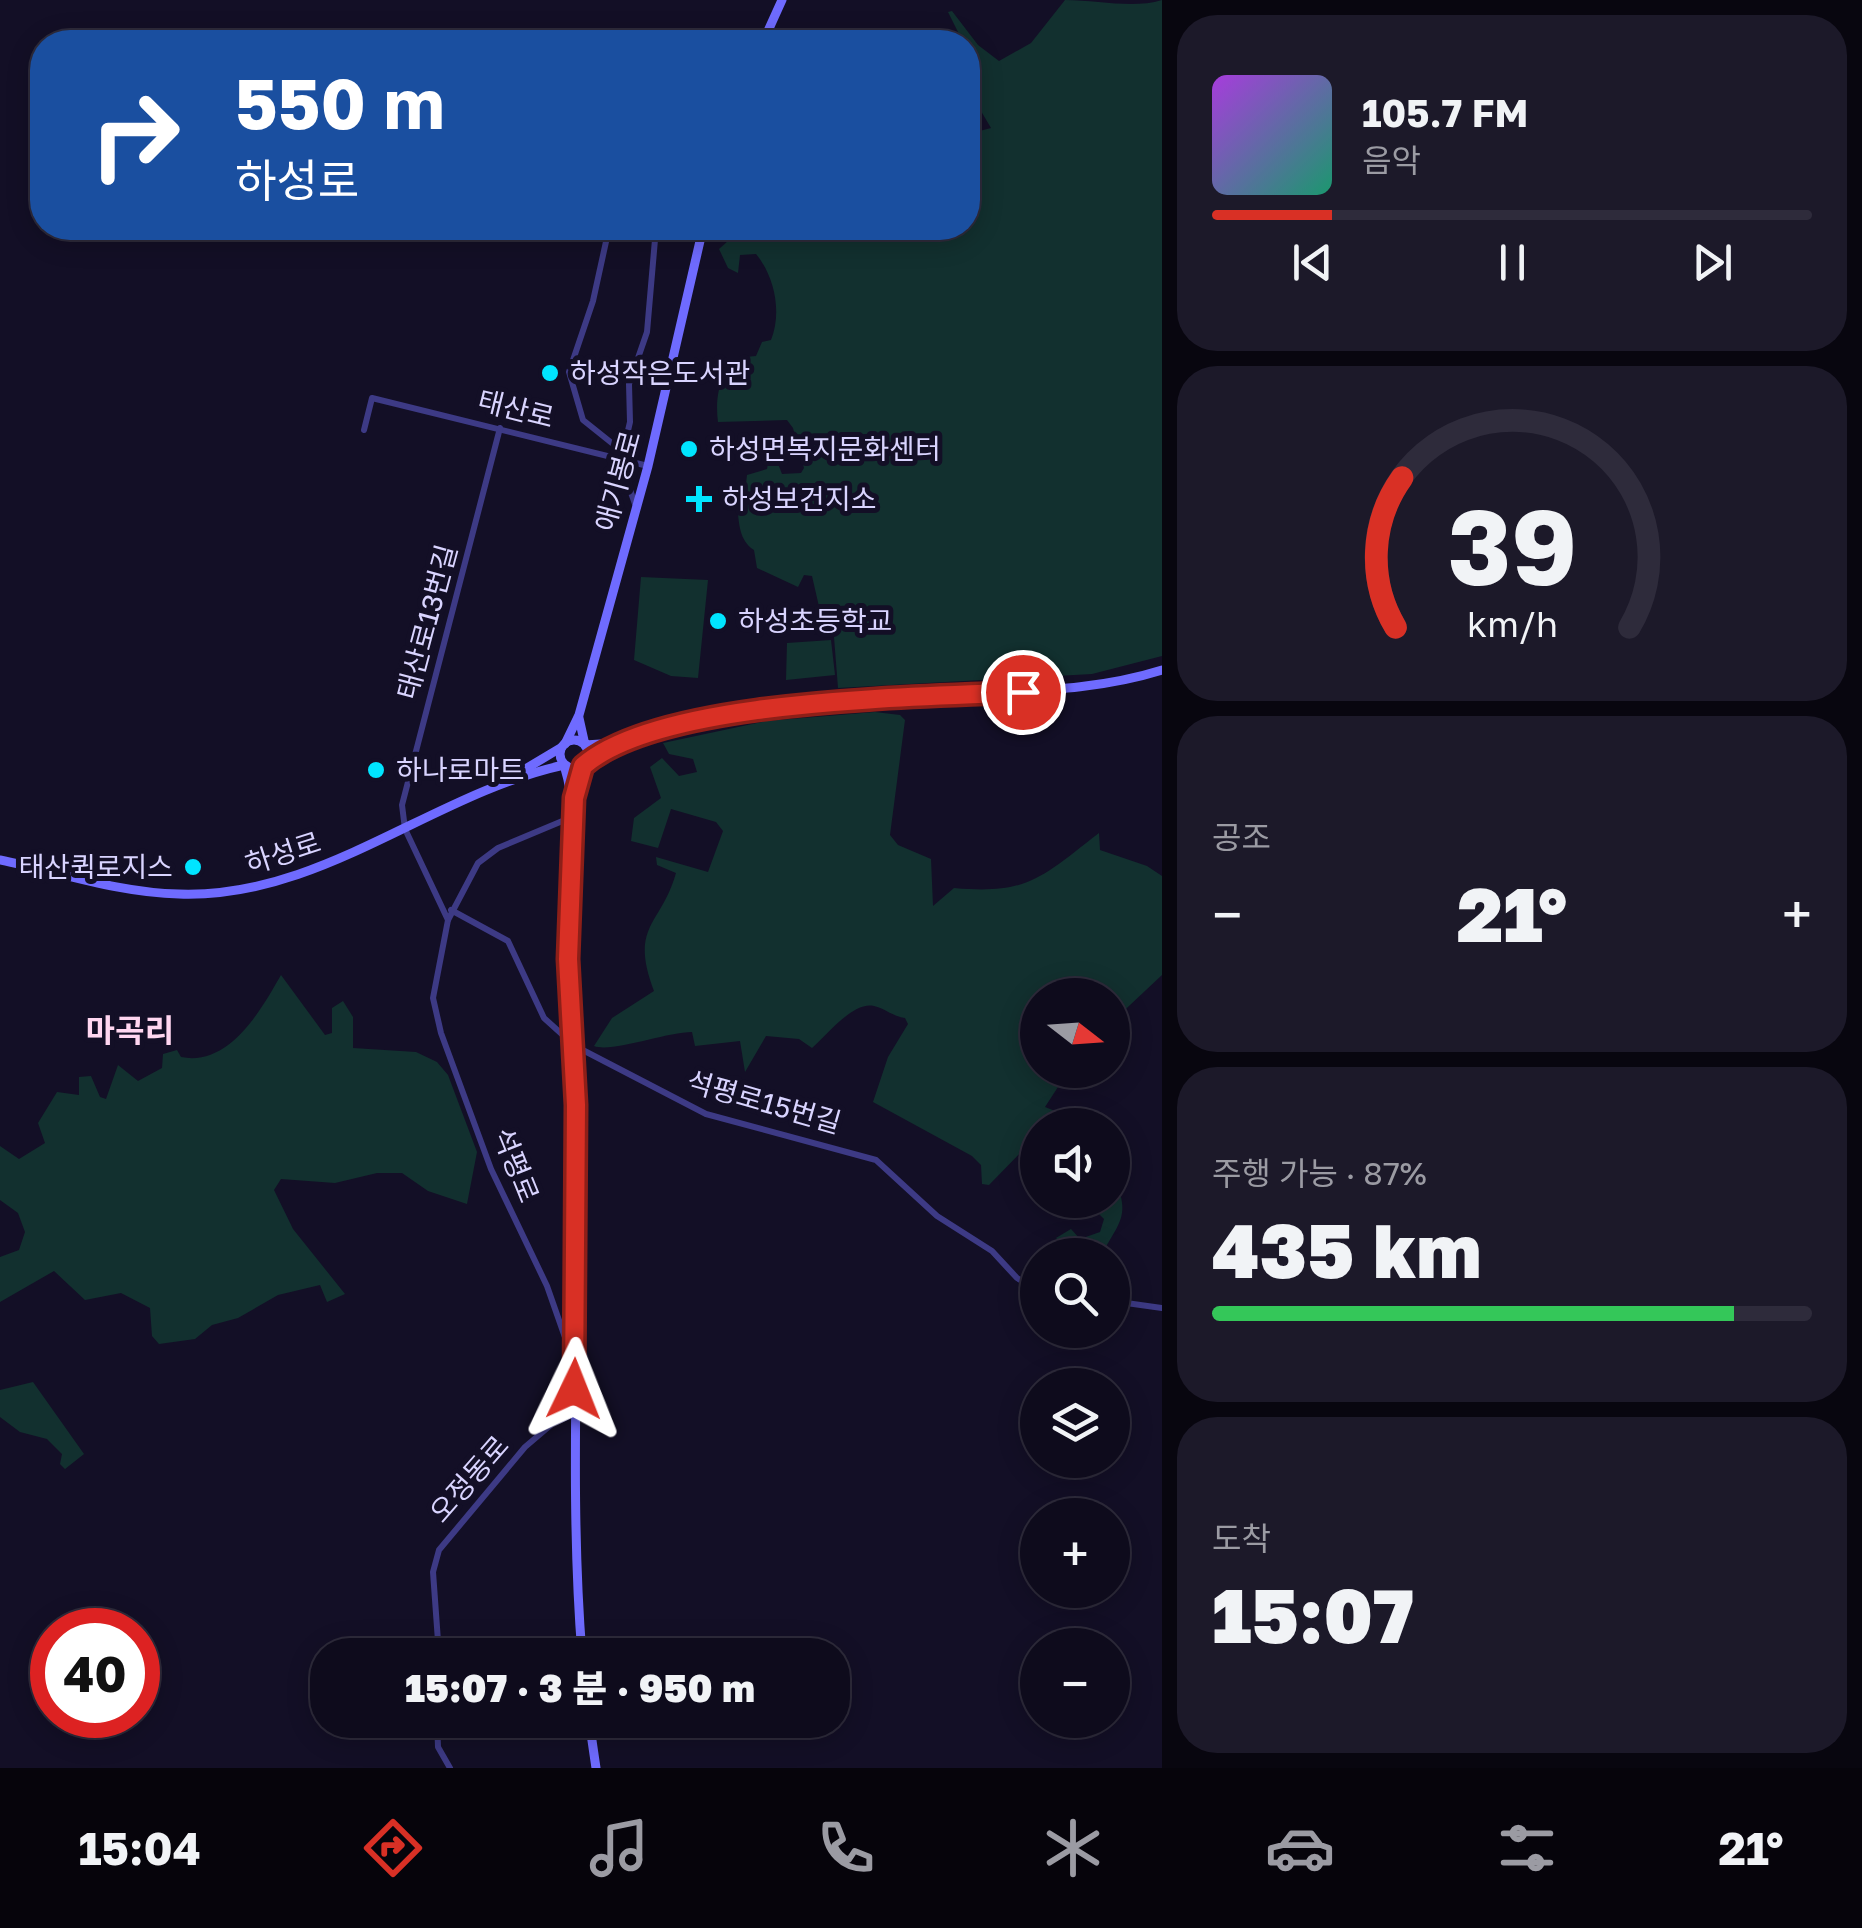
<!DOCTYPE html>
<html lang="ko">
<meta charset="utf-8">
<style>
body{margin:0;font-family:"Golos Text","Noto Sans KR",sans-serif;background:#1c1929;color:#f1f3f6;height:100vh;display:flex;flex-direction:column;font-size:38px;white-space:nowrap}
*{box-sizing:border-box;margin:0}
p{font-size:32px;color:#9b9ba3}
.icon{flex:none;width:55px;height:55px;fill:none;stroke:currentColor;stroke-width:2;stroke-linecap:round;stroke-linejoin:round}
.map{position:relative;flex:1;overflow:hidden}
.panel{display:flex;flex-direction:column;gap:15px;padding:15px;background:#08060f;width:700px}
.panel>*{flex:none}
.guide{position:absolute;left:30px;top:30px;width:950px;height:210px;border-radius:40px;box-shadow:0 5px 25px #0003,0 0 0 2px #2e2b3b;background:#1a4fa0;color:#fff;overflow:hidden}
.needle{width:65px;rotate:107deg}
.tools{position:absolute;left:1020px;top:978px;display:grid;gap:20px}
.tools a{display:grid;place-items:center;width:110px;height:110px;border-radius:50%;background:#0e0b1c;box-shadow:0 5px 25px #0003,0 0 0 2px #2e2b3b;font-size:50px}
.speed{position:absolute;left:30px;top:1608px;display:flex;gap:20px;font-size:50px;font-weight:700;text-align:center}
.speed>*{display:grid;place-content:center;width:130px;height:130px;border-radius:50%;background:#0e0b1c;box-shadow:0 5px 25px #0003,0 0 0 2px #2e2b3b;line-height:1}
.speed .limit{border:15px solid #d22;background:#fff;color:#111}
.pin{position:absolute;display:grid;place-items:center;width:85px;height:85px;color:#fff;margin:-42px;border:5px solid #fff;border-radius:50%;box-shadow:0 2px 10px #0007}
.me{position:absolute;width:110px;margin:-55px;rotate:2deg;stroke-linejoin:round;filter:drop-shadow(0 0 8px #0008)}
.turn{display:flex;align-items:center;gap:35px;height:210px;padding:0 40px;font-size:45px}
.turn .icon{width:130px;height:130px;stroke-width:2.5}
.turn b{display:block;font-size:70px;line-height:85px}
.big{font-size:75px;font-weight:800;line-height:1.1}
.panel .widget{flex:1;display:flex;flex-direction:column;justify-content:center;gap:15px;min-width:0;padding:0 35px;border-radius:40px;background:#1c1929}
.panel .dial{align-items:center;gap:0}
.dial svg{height:260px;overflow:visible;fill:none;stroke:#2e2b3b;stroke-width:7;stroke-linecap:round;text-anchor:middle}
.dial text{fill:#f1f3f6;stroke:none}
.song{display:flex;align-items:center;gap:30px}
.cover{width:120px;height:120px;border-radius:15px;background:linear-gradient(135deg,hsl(280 70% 55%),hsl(160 70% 35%))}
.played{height:10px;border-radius:5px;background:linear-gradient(90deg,#d93025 20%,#2e2b3b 20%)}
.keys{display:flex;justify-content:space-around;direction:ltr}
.heat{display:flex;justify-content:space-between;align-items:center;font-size:55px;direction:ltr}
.charge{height:15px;border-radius:8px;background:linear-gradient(90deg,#34c759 87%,#2e2b3b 0)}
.trip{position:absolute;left:310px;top:1638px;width:540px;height:100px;border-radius:40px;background:#0e0b1c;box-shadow:0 5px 25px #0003,0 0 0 2px #2e2b3b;font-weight:800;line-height:100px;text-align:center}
.tabs{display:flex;height:160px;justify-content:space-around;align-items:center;background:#06040b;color:#9b9ba3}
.tabs .icon{width:70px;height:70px}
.tabs .selected{color:#d93025}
.tabs b{font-size:45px;color:#f1f3f6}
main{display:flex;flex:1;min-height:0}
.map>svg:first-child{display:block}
.green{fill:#12302f}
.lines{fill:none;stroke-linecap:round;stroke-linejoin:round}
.street{stroke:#3d3a85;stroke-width:6}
.secondary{stroke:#6f6bff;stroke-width:9}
.route-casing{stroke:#8d1f18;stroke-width:25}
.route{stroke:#d93025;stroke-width:18}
.poi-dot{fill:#00e5ff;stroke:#130f26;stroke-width:4}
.labels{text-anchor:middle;stroke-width:10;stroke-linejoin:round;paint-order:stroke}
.poi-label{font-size:28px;fill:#d9d4ff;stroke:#130f26;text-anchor:start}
.street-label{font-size:28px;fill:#d9d4ff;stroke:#130f26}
.quarter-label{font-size:32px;font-weight:bold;fill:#ffd6f0;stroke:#130f26}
</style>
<main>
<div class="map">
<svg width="1162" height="1768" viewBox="0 0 1162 1768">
<rect width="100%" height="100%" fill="#130f26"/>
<g class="green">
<path d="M1065 0C1098 0 1133 9 1162 0V656L1092 674 838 688 834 637H826L812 576 804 575 798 587 757 568 754 550C734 537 741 512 734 490L746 484 747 475 767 469 771 446 782 474 801 473 804 468 793 428 787 420 718 422C714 393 722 357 756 356L762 342 771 340C782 313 775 277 756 254L740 255 738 273 728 268 719 249 728 241 720 228H968V134L991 128 968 89V42H963L948 12 952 11 978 45 999 61 1031 43Z"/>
<path d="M641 577 708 580 698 678 671 676 634 660Z"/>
<path d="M831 640 835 675 786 680 787 643Z"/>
<path d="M875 712 900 715 905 720 890 835 898 845 931 859 933 906 954 888C1028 895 1042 877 1099 833L1100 850 1147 866 1162 876V975L1113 1021 1112 995H1038V1070H1069L1045 1107 1090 1125H1038L1037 1149 1025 1148 989 1185 982 1184 981 1165 972 1156 873 1102 888 1057 908 1024 905 1018C892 1016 886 1009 874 1006 853 1001 826 1036 812 1048L799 1039 766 1036 745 1072 740 1041 695 1046 692 1032C666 1032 612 1053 594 1046L612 1018 654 991C629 925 661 926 676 873L657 865 656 857 708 872 723 831 716 822 671 809 658 848 631 841 634 818 661 798 650 767 662 758 679 776 697 772 693 759 669 754 663 743 766 721Z"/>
<path d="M281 975 325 1035 332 1033V1008L343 1001 353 1017V1048L416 1052 437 1062 448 1075 477 1152 467 1204 428 1191 402 1173H377L335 1183 281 1179 274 1190 293 1229 345 1294 327 1302 320 1285 278 1295 238 1318 212 1325 195 1339 159 1344 152 1336 150 1308 121 1293 85 1300 54 1271 0 1302V1257L19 1250 25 1232 18 1213 0 1200V1146L19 1159 45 1143 38 1123 57 1092 79 1095V1077L91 1076 100 1097 106 1099 118 1065 138 1081 162 1068 163 1054 177 1050 181 1057C230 1067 262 1008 281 975Z"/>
<path d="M1113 1175C1131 1215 1121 1220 1101 1255H1070L1056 1238 1071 1229 1080 1239 1100 1232 1104 1219 1096 1211 1100 1200H1112Z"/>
<path d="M33 1382 84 1454 65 1469 60 1464 62 1454 47 1439 20 1432 0 1417V1390Z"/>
</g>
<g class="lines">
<g class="street">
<path d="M609 228 593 301 569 372 583 420 623 452"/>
<path d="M364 430 372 398 648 466"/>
<path d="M623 452 630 422 629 384 647 332 656 228"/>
<path d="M630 461 628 484 635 504"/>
<path d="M572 817 498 848 478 863 448 920 433 998 441 1033 491 1169 547 1286 574 1363"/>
<path d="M451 910 508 941 544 1018 575 1046 706 1114 876 1160 937 1216 992 1251 1017 1278 1038 1290"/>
<path d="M448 920 405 829 402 805 500 428"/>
<path d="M1112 1301 1162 1308"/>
<path d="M439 1655 433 1572 439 1550 525 1447 552 1424 574 1414"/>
<path d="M437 1720 438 1747 450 1768"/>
</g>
<g class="secondary">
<path d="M763 42 782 0"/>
<path d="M579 718 585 745 616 743"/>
<circle cx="574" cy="754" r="14"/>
<path d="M565 744 579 715 648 466 703 228"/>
<path d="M586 762C710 696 860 701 996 693 1053 690 1108 687 1162 670"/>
<path d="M522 771 562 747"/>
<path d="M0 860C59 872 119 893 179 894 321 899 431 794 564 765 584 828 567 897 569 962 571 1068 579 1175 577 1282 576 1407 572 1530 582 1655"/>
<path d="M589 1720 596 1768"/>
</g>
</g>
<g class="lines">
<defs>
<path id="route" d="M574 1389 576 1105 568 959 574 798 583 766C661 698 918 698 1023 692"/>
</defs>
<use href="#route" class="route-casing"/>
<use href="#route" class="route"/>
</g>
<g class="poi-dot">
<circle cx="550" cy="373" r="10"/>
<circle cx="689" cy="449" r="10"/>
<path d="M694 484h10v10h10v10h-10v10h-10v-10h-10v-10h10z"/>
<circle cx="718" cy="621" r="10"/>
<circle cx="376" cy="770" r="10"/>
<circle cx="193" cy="867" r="10"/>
</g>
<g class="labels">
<g class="poi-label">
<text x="570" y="383">하성작은도서관</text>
<text x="709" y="459">하성면복지문화센터</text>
<text x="722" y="509">하성보건지소</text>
<text x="738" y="631">하성초등학교</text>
<text x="396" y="780">하나로마트</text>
<text x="173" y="877" text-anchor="end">태산퀵로지스</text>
</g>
<g class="street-label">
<text transform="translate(516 409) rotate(14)" y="10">태산로</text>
<text transform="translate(618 481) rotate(-75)" y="10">애기봉로</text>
<text transform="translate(427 622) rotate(-75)" y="10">태산로13번길</text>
<text transform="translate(283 853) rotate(-18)" y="10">하성로</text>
<text transform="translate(764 1102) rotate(16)" y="10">석평로15번길</text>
<text transform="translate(516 1165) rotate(68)" y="10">석평로</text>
<text transform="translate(469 1479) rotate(-49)" y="10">오정동로</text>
</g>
<g class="quarter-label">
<text x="130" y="1042">마곡리</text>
</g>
</g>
</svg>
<div class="tools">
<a><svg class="needle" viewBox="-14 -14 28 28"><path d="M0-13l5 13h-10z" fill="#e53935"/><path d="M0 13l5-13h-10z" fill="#9b9ba3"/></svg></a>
<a><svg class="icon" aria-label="sound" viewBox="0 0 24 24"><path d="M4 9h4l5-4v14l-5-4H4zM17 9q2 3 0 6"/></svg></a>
<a><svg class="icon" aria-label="search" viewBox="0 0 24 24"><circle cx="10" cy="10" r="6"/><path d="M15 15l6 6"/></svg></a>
<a><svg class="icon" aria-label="layers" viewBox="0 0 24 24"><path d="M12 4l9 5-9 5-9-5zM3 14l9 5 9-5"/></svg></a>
<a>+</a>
<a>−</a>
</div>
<div class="speed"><div class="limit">40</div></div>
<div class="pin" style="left:1023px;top:692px;background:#d93025"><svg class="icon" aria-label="arrive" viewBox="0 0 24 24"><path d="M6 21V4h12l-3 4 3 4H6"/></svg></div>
<svg class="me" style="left:574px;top:1389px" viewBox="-20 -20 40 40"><path d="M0-17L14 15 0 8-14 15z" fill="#d93025" stroke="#fff" stroke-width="4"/></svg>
<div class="trip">15:07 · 3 분 · 950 m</div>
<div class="guide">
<div class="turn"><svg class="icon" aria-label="right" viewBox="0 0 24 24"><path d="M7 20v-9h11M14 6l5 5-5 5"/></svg><div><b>550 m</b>하성로</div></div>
</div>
</div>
<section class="panel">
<div class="widget">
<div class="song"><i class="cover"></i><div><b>105.7 FM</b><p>음악</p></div></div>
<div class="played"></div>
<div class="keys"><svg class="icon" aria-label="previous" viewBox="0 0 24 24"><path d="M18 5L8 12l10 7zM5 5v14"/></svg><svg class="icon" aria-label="pause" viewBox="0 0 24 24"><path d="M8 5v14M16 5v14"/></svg><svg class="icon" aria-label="next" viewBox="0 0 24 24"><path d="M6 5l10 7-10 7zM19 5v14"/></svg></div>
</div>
<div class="widget dial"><svg viewBox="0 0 100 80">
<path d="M14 69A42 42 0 1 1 86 69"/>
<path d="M14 69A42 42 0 0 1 16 23" stroke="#d93025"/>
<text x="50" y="56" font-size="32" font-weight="700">39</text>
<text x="50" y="72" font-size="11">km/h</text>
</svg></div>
<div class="widget"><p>공조</p>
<div class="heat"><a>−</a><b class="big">21°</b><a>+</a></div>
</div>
<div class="widget"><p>주행 가능 · 87%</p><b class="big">435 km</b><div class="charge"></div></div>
<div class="widget"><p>도착</p><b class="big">15:07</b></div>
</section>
</main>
<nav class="tabs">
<b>15:04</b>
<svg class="icon selected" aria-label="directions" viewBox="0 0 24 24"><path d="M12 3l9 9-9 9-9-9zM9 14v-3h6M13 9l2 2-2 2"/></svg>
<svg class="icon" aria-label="music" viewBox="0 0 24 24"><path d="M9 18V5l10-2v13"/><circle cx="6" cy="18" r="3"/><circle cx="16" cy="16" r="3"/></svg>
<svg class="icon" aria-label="phone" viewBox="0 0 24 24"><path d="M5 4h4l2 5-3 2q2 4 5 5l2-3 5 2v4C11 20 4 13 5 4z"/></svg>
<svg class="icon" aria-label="climate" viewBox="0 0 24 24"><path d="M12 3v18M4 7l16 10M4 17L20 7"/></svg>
<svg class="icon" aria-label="car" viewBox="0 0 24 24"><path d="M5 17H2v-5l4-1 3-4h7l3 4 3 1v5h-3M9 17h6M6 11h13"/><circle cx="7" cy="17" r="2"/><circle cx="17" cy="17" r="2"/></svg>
<svg class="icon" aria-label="filters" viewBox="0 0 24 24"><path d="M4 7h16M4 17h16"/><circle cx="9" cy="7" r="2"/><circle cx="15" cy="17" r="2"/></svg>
<b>21°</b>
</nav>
